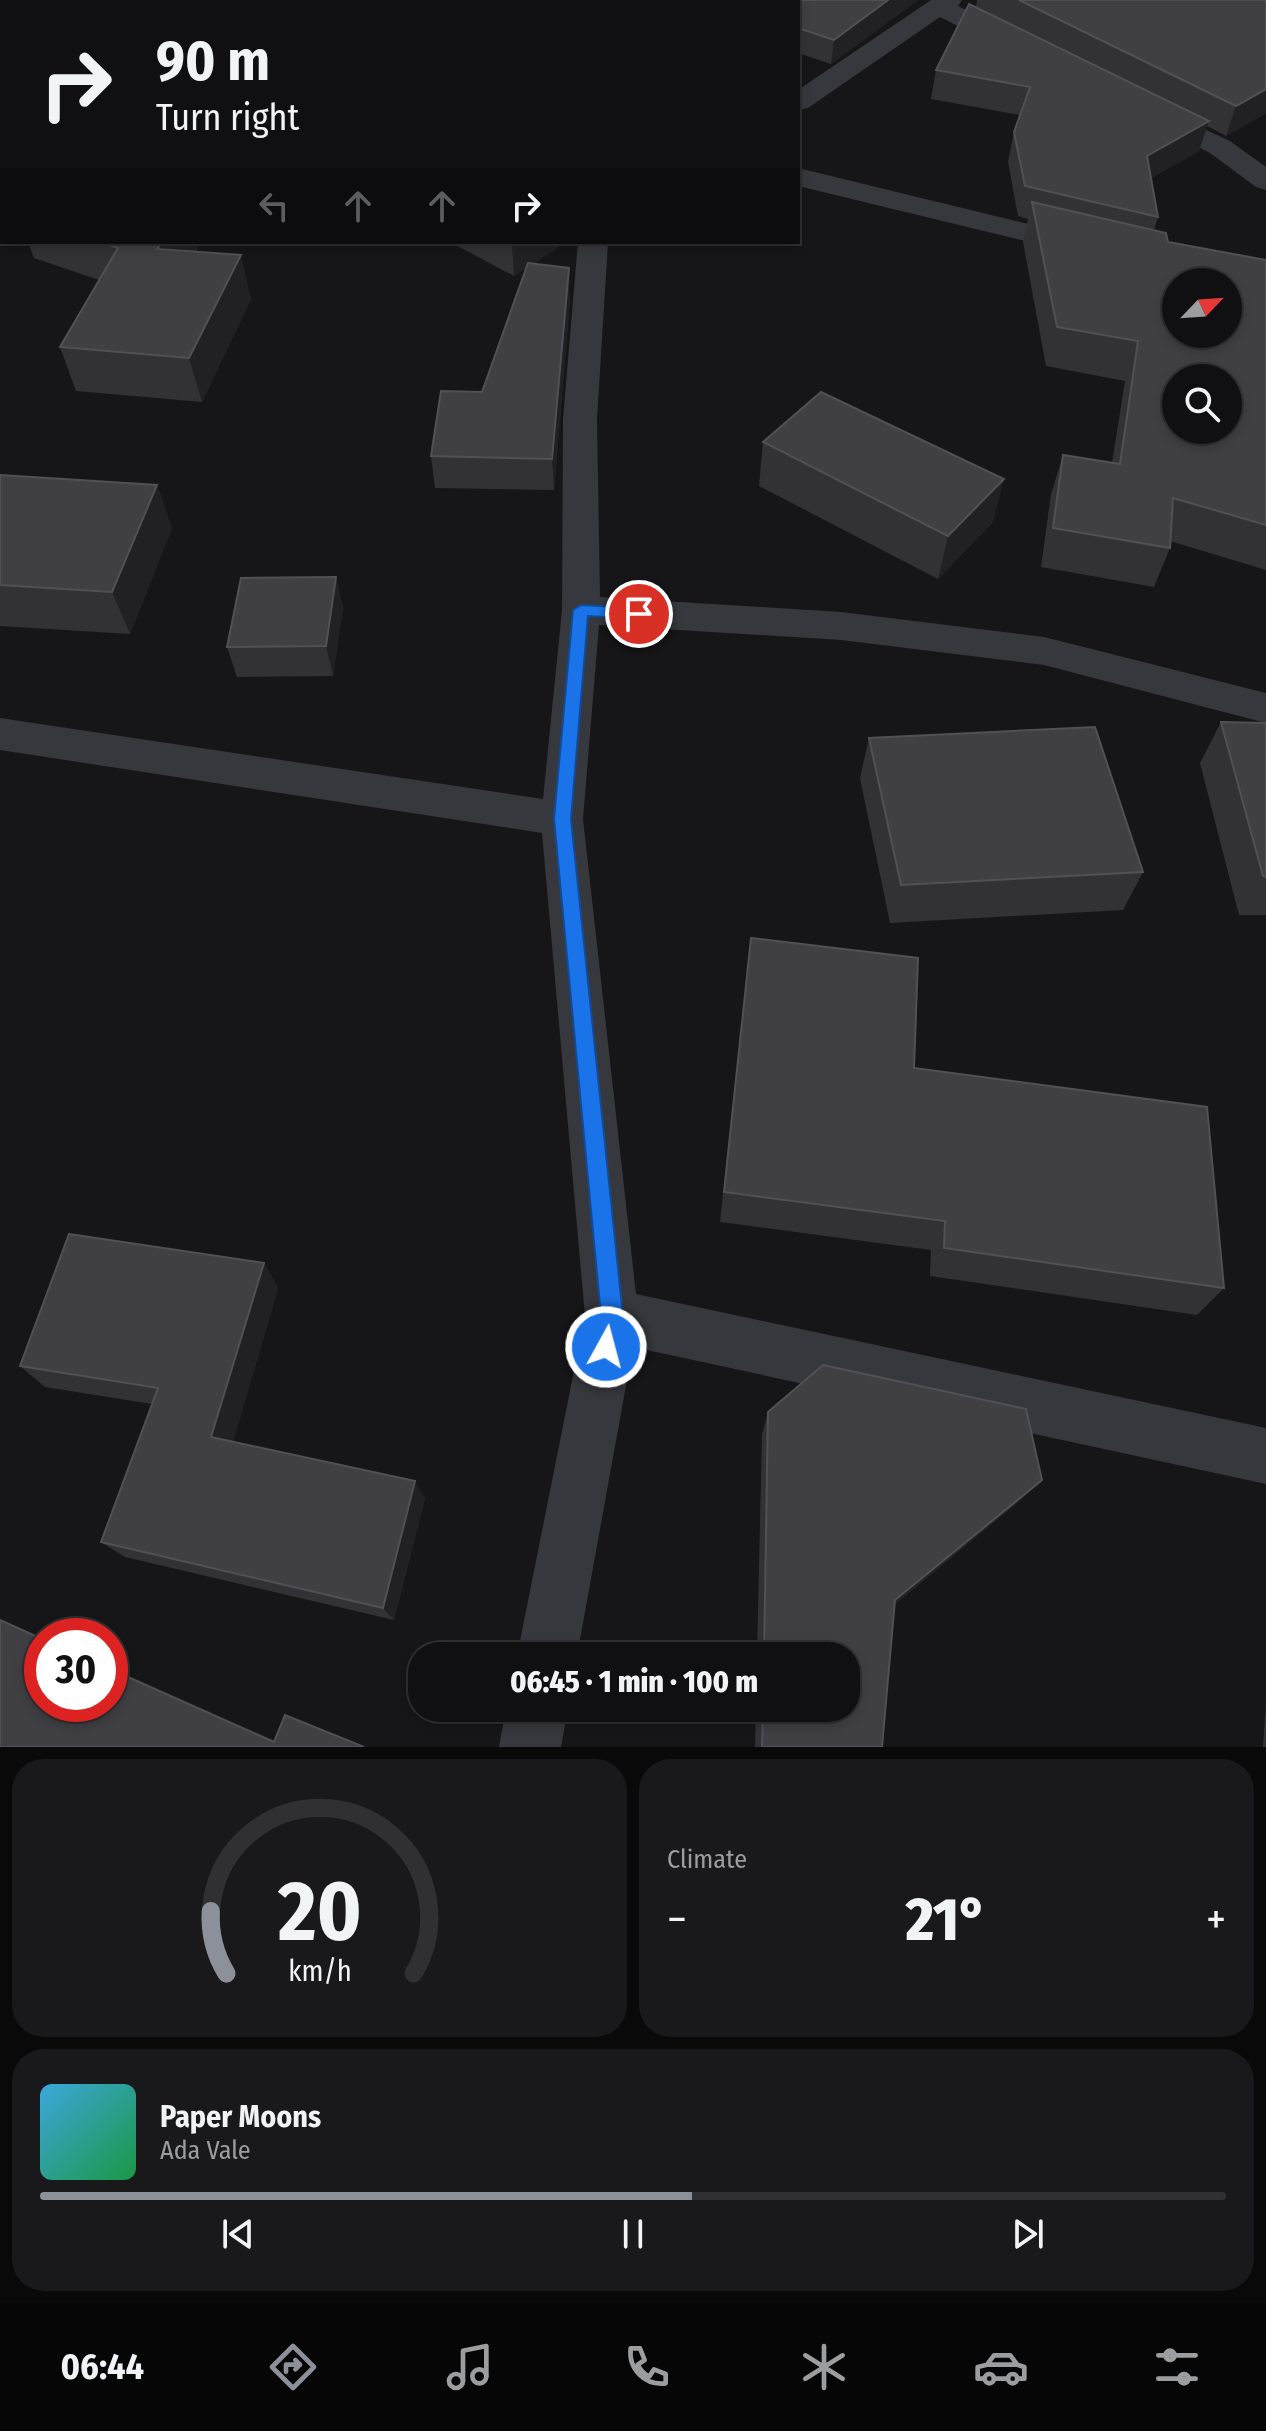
<!DOCTYPE html>
<meta charset="utf-8">
<style>
body{margin:0;font-family:"Fira Sans Condensed",sans-serif;background:#19191b;color:#f1f3f6;height:100vh;display:flex;flex-direction:column;font-size:30px;white-space:nowrap}
*{box-sizing:border-box;margin:0}
p{font-size:26px;color:#9c9d9f}
.icon{flex:none;width:44px;height:44px;fill:none;stroke:currentColor;stroke-width:2;stroke-linecap:round;stroke-linejoin:round}
.map{position:relative;height:1747px;overflow:hidden}
.panel{display:flex;flex-direction:column;gap:12px;padding:12px;background:#09090a;flex:1}
.panel>*{flex:none}
.hud{position:absolute;left:0px;top:0px;width:800px;height:244px;box-shadow:0 4px 12px #0003,0 0 0 2px #303032;background:#101012;color:#f1f3f6;overflow:hidden}
.needle{width:52px;rotate:65deg}
.buttons{position:absolute;left:1162px;top:268px;display:grid;gap:16px}
.buttons a{display:grid;place-items:center;width:80px;height:80px;border-radius:50%;background:#101012;box-shadow:0 4px 12px #0003,0 0 0 2px #303032;font-size:40px}
.speed{position:absolute;left:24px;top:1618px;display:flex;gap:16px;font-size:40px;font-weight:700;text-align:center}
.speed>*{display:grid;place-content:center;width:104px;height:104px;border-radius:50%;background:#101012;box-shadow:0 4px 12px #0003,0 0 0 2px #303032;line-height:1}
.speed .limit{border:12px solid #d22;background:#fff;color:#111}
.pin{position:absolute;display:grid;place-items:center;width:68px;height:68px;color:#fff;margin:-34px;border:4px solid #fff;border-radius:50%;box-shadow:0 2px 8px #0007}
.me{position:absolute;width:88px;margin:-44px;rotate:7deg;stroke-linejoin:round;filter:drop-shadow(0 0 6px #0008)}
.turn{display:flex;align-items:center;gap:28px;height:168px;padding:0 24px;font-size:36px}
.turn .icon{width:104px;height:104px;stroke-width:2.5}
.turn b{display:block;font-size:56px;line-height:68px}
.lanes{display:flex;align-items:center;height:76px;padding:0 24px;background:#0003;justify-content:center;gap:40px;direction:ltr}
.lanes .off{opacity:.35}
.big{font-size:60px;font-weight:800;line-height:1.1}
.panel .widget{flex:1;display:flex;flex-direction:column;justify-content:center;gap:12px;min-width:0;padding:0 28px;border-radius:32px;background:#19191b}
.panel .dial{align-items:center;gap:0}
.dial svg{height:208px;overflow:visible;fill:none;stroke:#303032;stroke-width:7;stroke-linecap:round;text-anchor:middle}
.dial text{fill:#f1f3f6;stroke:none}
.song{display:flex;align-items:center;gap:24px}
.cover{width:96px;height:96px;border-radius:12px;background:linear-gradient(135deg,hsl(200 70% 55%),hsl(140 70% 35%))}
.played{height:8px;border-radius:4px;background:linear-gradient(90deg,#8c9099 55%,#303032 55%)}
.keys{display:flex;justify-content:space-around;direction:ltr}
.heat{display:flex;justify-content:space-between;align-items:center;font-size:44px;direction:ltr}
.panel .tiles{flex:1;display:grid;gap:12px;grid-template-columns:1fr 1fr}
.widget:last-child{grid-column:span 2}
.trip{position:absolute;left:408px;top:1642px;width:452px;height:80px;border-radius:32px;background:#101012;box-shadow:0 4px 12px #0003,0 0 0 2px #303032;font-weight:800;line-height:80px;text-align:center}
.menu{display:flex;height:128px;justify-content:space-around;align-items:center;background:#060607;color:#9c9d9f}
.menu .icon{width:56px;height:56px}
.menu .current{color:#8c9099}
.menu b{font-size:36px;color:#f1f3f6}
.map>svg:first-child{display:block}
.lines{fill:none;stroke-linecap:round;stroke-linejoin:round}
.minor{fill:#37383d;fill-rule:evenodd}
.tertiary{fill:#37383d;fill-rule:evenodd}
.wall{fill:#323236}
.shaded-wall{fill:#212124}
.building{fill:#3f3f44;stroke:#4f5156;stroke-width:2;fill-rule:evenodd}
.route{fill:#1a73e8;stroke:#114b97;stroke-width:2}
</style>
<div class="map">
<svg width="1266" height="1747" viewBox="0 0 1266 1747">
<rect width="100%" height="100%" fill="#161618"/>
<g class="lines">
<g class="minor">
<path d="M614 0H640L613 2Z"/>
<path d="M931 0H962L958 6 1024 39 1028 45 1024 51H1006L940 17 808 108 798 110V90Z"/>
<path d="M1148 103 1230 141 1266 167V190L1256 187 1210 153 1138 117 1134 111 1138 105Z"/>
<path d="M798 168 1094 240 1098 246 1094 252 1083 255 798 186Z"/>
<path d="M578 242H608L597 419 600 597 841 612 1044 637 1266 693V723L1044 665 841 640 599 625 583 819 636 1294 1266 1428V1484L633 1347 577 1656H517L585 1316 542 833 0 750V718L543 799 562 610 563 419Z"/>
<path d="M506 1708H568L561 1747H499Z"/>
</g>
<g class="tertiary">
<path d="M47 0H73L46 2Z"/>
<path d="M97 0H123L95 2Z"/>
<path d="M0 64H2L0 82Z"/>
</g>
</g>
<g class="wall">
<path d="M918 0 831 64 798 53V2Z"/>
<path d="M977 0H1266V113L1226 136 1207 126 1199 151 1151 178 1158 217 1154 230 1168 242 1266 260V570L1170 541V548L1154 587 1041 567 1051 494 1063 455 1112 463 1125 381 1046 366 1023 242 1028 219 1018 216 1008 162 1014 132 1020 115 931 99 936 70 976 7Z"/>
<path d="M28 242H200L195 252 251 299 202 402 76 391 60 347 99 280 34 258Z"/>
<path d="M450 242H563V244L533 264 570 299 554 490 435 488 431 456 482 392 526 268 514 276Z"/>
<path d="M763 442 993 522 938 579 759 486Z"/>
<path d="M0 475 157 485 172 528 130 634 0 626Z"/>
<path d="M336 577 343 608 333 676 237 677 227 647Z"/>
<path d="M1221 722 1266 723V915H1239L1200 763Z"/>
<path d="M869 738 1143 872 1123 910 890 923 860 778Z"/>
<path d="M751 938 914 1068 1224 1288 1197 1315 930 1276 931 1250 720 1222Z"/>
<path d="M264 1263 278 1288 233 1442 425 1498 394 1620 125 1557 101 1542 152 1404 45 1387 20 1366Z"/>
<path d="M768 1412 1022 1499 895 1604 882 1747H755L756 1708H846V1656H757L762 1434Z"/>
<path d="M1266 1701V1747H1263Z"/>
</g>
<g class="shaded-wall">
<path d="M888 0H918L831 64 834 40Z"/>
<path d="M1266 89V113L1226 136 1236 106Z"/>
<path d="M1209 121 1199 151 1138 186 1147 156Z"/>
<path d="M162 242H200L170 292 157 249Z"/>
<path d="M516 242H563V244L514 276 512 244Z"/>
<path d="M241 255 251 299 202 402 189 358Z"/>
<path d="M569 268 570 299 554 490 552 459Z"/>
<path d="M1004 479 993 522 938 579 948 536Z"/>
<path d="M157 485 172 528 130 634 112 592Z"/>
<path d="M336 577 343 608 333 676 326 646Z"/>
<path d="M264 1263 278 1288 229 1456 211 1437Z"/>
<path d="M1042 1480 1022 1499 882 1614 895 1600Z"/>
<path d="M415 1481 425 1498 394 1620 383 1608Z"/>
<path d="M0 1620 42 1637V1639Z"/>
<path d="M110 1667 289 1747 274 1742 110 1669Z"/>
</g>
<g class="building">
<path d="M217 0H394V2H218Z"/>
<path d="M450 0H543L547 1 546 2H448Z"/>
<path d="M759 0H888L834 40 798 28V2H755Z"/>
<path d="M1019 0H1266V89L1236 106Z"/>
<path d="M969 4 1209 121 1147 156 1158 217 1025 186 1014 132 1030 87 936 70Z"/>
<path d="M1032 202 1166 233 1168 242 1266 260V525L1173 498 1170 548 1053 528 1063 455 1120 464 1138 341 1057 327ZM1176 282H1228V334H1176ZM1176 378H1228V430H1176Z"/>
<path d="M101 242H162L157 249 241 255 189 358 60 347 118 248Z"/>
<path d="M528 263 569 268 552 459 431 456 441 391 482 392Z"/>
<path d="M821 392 1004 479 948 536 763 442Z"/>
<path d="M0 475 157 485 112 592 0 585Z"/>
<path d="M336 577 326 646 227 647 241 578Z"/>
<path d="M1221 722 1266 723V877L1263 876Z"/>
<path d="M1095 727 1143 872 901 885 869 738Z"/>
<path d="M751 938 918 958 914 1068 1207 1107 1224 1288 944 1248 945 1221 724 1192Z"/>
<path d="M69 1234 264 1263 211 1437 415 1481 383 1608 101 1542 158 1388 20 1366Z"/>
<path d="M823 1365 1026 1409 1042 1480 895 1600 882 1747H762L763 1708H846V1656H764L768 1412Z"/>
<path d="M0 1620 42 1639V1704H110V1669L274 1742 285 1715 364 1747H0Z"/>
</g>
<path class="route" d="M581 605 639 608 647 614 639 619 588 616 571 819 623 1316 614 1355 606 1358 598 1355 595 1347 601 1316 554 819 573 610Z"/>
</svg>
<div class="buttons">
<a><svg class="needle" viewBox="-14 -14 28 28"><path d="M0-13l5 13h-10z" fill="#e53935"/><path d="M0 13l5-13h-10z" fill="#9c9d9f"/></svg></a>
<a><svg class="icon" aria-label="search" viewBox="0 0 24 24"><circle cx="10" cy="10" r="6"/><path d="M15 15l6 6"/></svg></a>
</div>
<div class="speed"><div class="limit">30</div></div>
<div class="pin" style="left:639px;top:614px;background:#d93025"><svg class="icon" aria-label="arrive" viewBox="0 0 24 24"><path d="M6 21V4h12l-3 4 3 4H6"/></svg></div>
<svg class="me" style="left:606px;top:1347px" viewBox="-20 -20 40 40"><circle r="17" fill="#1a73e8" stroke="#fff" stroke-width="3"/><path d="M0-11L8 9 0 5-8 9z" fill="#fff"/></svg>
<div class="trip">06:45 · 1 min · 100 m</div>
<div class="hud">
<div class="turn"><svg class="icon" aria-label="right" viewBox="0 0 24 24"><path d="M7 20v-9h11M14 6l5 5-5 5"/></svg><div><b>90 m</b>Turn right</div></div>
<div class="lanes"><svg class="icon off" aria-label="left" viewBox="0 0 24 24"><path d="M17 20v-9H6M10 6l-5 5 5 5"/></svg><svg class="icon off" aria-label="ahead" viewBox="0 0 24 24"><path d="M12 20V5M6 11l6-6 6 6"/></svg><svg class="icon off" aria-label="ahead" viewBox="0 0 24 24"><path d="M12 20V5M6 11l6-6 6 6"/></svg><svg class="icon" aria-label="right" viewBox="0 0 24 24"><path d="M7 20v-9h11M14 6l5 5-5 5"/></svg></div>
</div>
</div>
<section class="panel">
<div class="tiles">
<div class="widget dial"><svg viewBox="0 0 100 80">
<path d="M14 69A42 42 0 1 1 86 69"/>
<path d="M14 69A42 42 0 0 1 8 45" stroke="#8c9099"/>
<text x="50" y="56" font-size="32" font-weight="700">20</text>
<text x="50" y="72" font-size="11">km/h</text>
</svg></div>
<div class="widget"><p>Climate</p>
<div class="heat"><a>−</a><b class="big">21°</b><a>+</a></div>
</div>
<div class="widget">
<div class="song"><i class="cover"></i><div><b>Paper Moons</b><p>Ada Vale</p></div></div>
<div class="played"></div>
<div class="keys"><svg class="icon" aria-label="previous" viewBox="0 0 24 24"><path d="M18 5L8 12l10 7zM5 5v14"/></svg><svg class="icon" aria-label="pause" viewBox="0 0 24 24"><path d="M8 5v14M16 5v14"/></svg><svg class="icon" aria-label="next" viewBox="0 0 24 24"><path d="M6 5l10 7-10 7zM19 5v14"/></svg></div>
</div>
</div>
</section>
<nav class="menu">
<b>06:44</b>
<svg class="icon current" aria-label="directions" viewBox="0 0 24 24"><path d="M12 3l9 9-9 9-9-9zM9 14v-3h6M13 9l2 2-2 2"/></svg>
<svg class="icon" aria-label="music" viewBox="0 0 24 24"><path d="M9 18V5l10-2v13"/><circle cx="6" cy="18" r="3"/><circle cx="16" cy="16" r="3"/></svg>
<svg class="icon" aria-label="phone" viewBox="0 0 24 24"><path d="M5 4h4l2 5-3 2q2 4 5 5l2-3 5 2v4C11 20 4 13 5 4z"/></svg>
<svg class="icon" aria-label="climate" viewBox="0 0 24 24"><path d="M12 3v18M4 7l16 10M4 17L20 7"/></svg>
<svg class="icon" aria-label="car" viewBox="0 0 24 24"><path d="M5 17H2v-5l4-1 3-4h7l3 4 3 1v5h-3M9 17h6M6 11h13"/><circle cx="7" cy="17" r="2"/><circle cx="17" cy="17" r="2"/></svg>
<svg class="icon" aria-label="filters" viewBox="0 0 24 24"><path d="M4 7h16M4 17h16"/><circle cx="9" cy="7" r="2"/><circle cx="15" cy="17" r="2"/></svg>
</nav>
